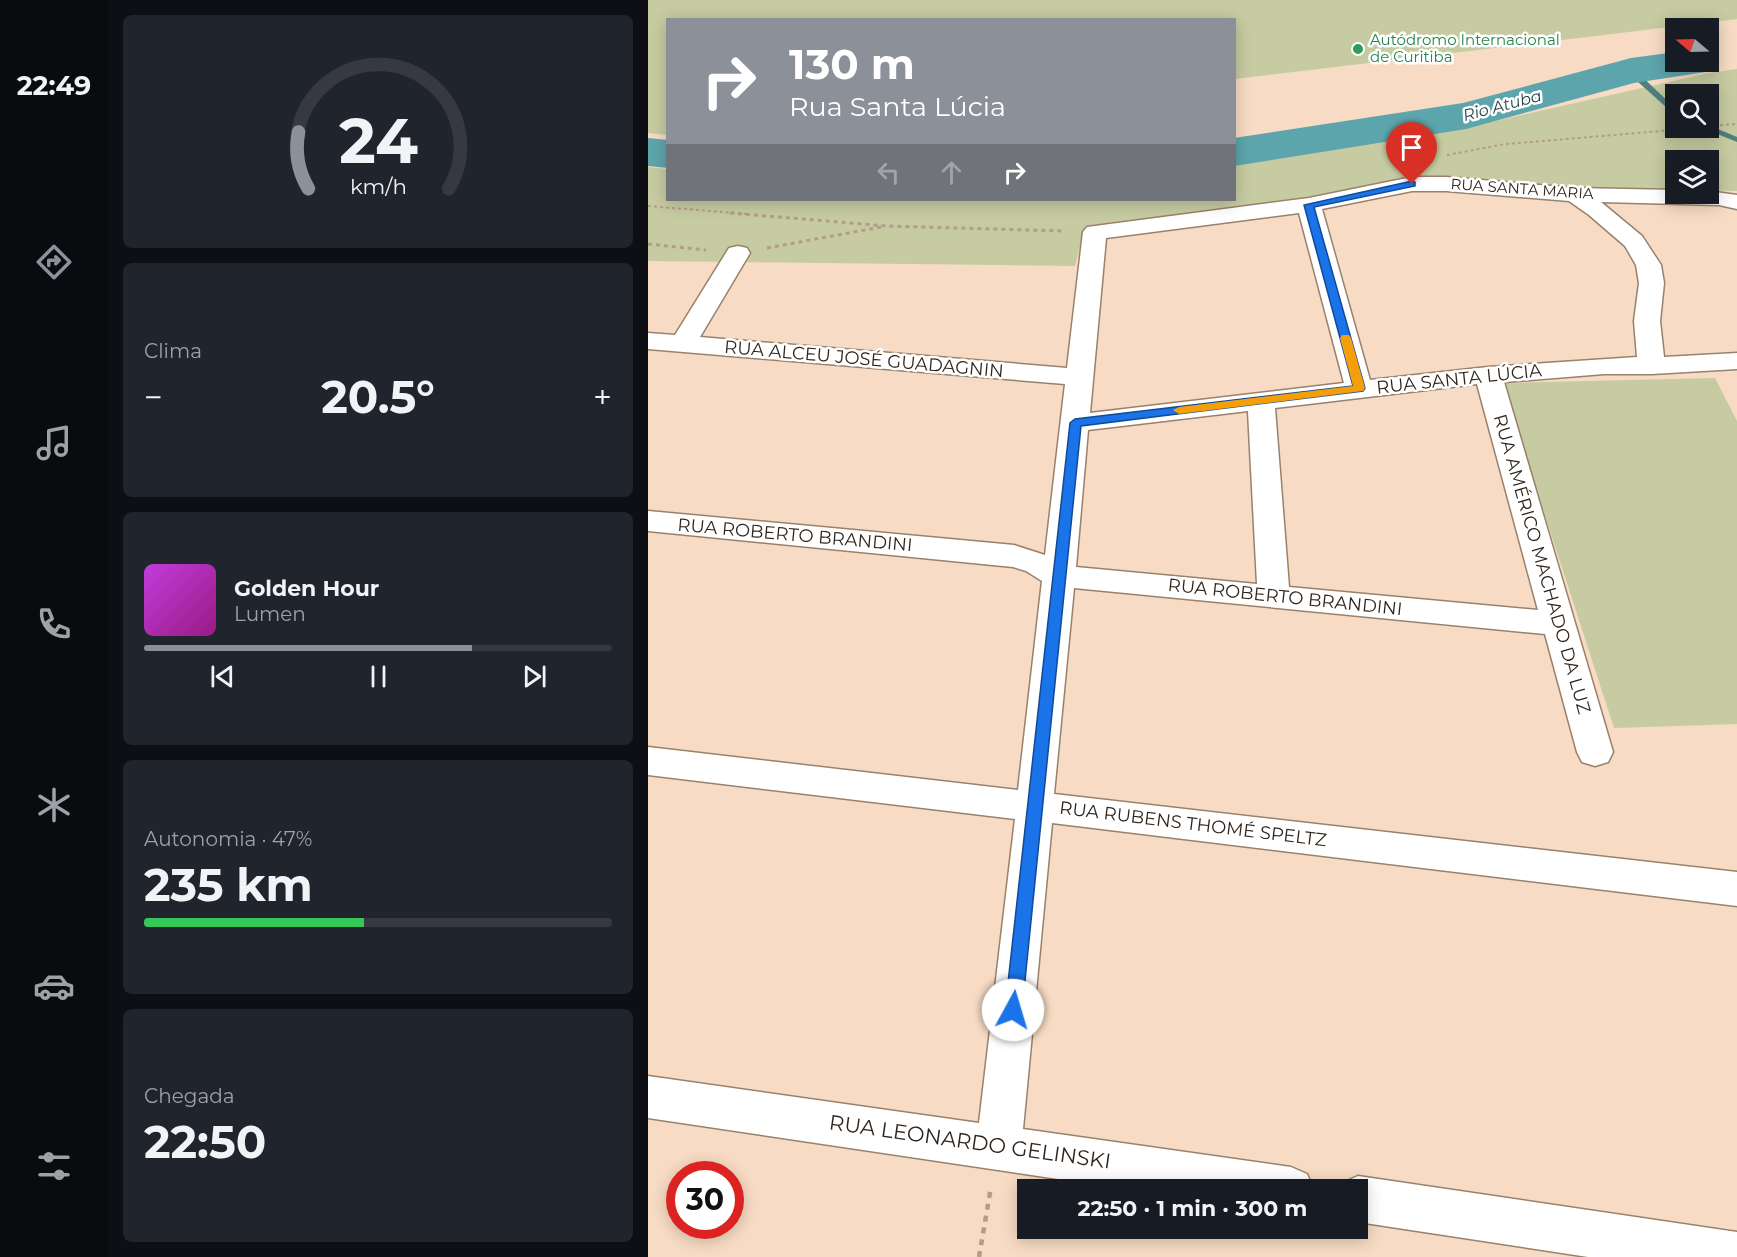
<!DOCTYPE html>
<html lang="pt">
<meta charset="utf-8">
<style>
body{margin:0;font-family:Montserrat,sans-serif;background:#20242c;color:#f1f3f6;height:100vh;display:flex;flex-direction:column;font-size:22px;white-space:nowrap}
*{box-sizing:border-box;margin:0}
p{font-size:20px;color:#9ea1a6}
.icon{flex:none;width:33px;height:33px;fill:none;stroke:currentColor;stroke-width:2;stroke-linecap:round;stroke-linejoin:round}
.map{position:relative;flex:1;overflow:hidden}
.sheet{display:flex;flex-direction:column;gap:15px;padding:15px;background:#0d0f14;width:540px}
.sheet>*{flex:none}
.top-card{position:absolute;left:18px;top:18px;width:570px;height:183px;border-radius:0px;box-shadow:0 3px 15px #0003;background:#8c9099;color:#fff;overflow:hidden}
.needle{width:39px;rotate:289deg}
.controls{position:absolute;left:1017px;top:18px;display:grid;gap:12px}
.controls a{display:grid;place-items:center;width:54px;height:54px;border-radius:0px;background:#171b24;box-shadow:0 3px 15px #0003;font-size:30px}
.speed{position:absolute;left:18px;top:1161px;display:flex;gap:12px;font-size:30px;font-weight:700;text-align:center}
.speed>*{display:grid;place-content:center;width:78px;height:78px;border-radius:50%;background:#171b24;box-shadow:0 3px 15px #0003;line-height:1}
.speed .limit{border:9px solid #d22;background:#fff;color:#111}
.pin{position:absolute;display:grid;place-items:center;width:51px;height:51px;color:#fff;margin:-62px -26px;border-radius:50% 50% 50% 0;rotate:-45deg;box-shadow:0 0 6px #0007}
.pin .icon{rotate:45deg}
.me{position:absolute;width:66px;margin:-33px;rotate:6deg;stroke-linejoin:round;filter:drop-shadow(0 0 4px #0008)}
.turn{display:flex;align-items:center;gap:21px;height:126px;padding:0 24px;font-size:27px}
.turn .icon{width:78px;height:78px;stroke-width:2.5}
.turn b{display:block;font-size:42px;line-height:51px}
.lanes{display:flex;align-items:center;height:57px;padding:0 24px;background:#0003;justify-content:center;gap:30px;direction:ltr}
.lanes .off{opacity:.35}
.big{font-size:45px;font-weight:700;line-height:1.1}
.sheet .tile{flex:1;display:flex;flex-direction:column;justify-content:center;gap:9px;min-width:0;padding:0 21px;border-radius:9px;background:#20242c}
.sheet .dial{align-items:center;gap:0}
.dial svg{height:156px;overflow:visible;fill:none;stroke:#363941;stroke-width:7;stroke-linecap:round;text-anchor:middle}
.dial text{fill:#f1f3f6;stroke:none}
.song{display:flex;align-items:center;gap:18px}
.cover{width:72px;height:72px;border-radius:9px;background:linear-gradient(135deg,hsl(290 70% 55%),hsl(310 70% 35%))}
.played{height:6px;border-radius:3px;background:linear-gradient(90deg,#8c9099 70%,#363941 70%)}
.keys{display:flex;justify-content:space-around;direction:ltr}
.heat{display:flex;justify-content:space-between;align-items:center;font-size:33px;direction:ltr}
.charge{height:9px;border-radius:4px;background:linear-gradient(90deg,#34c759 47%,#363941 0)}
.trip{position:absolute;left:369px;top:1179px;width:351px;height:60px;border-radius:0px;background:#171b24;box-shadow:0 3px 15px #0003;font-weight:700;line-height:60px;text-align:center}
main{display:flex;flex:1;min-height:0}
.tab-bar{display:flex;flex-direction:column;width:108px;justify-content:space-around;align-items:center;background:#090b0e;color:#9ea1a6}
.tab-bar .icon{width:42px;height:42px}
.tab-bar .on{color:#8c9099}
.tab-bar b{font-size:27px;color:#f1f3f6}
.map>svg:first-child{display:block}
.green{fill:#c6cba1;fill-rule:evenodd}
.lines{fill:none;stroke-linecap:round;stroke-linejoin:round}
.stream{fill:#4f7f81;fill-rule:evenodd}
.river{fill:#5da5ac;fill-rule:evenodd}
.minor-casing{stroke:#99816b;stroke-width:3}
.path-far2{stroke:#b29c8a;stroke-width:2;stroke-dasharray:3 3;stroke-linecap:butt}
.path-far1{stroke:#b29c8a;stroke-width:3;stroke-dasharray:4 4;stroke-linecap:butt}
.path{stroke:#b29c8a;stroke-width:4.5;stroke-dasharray:6 6;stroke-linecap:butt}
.minor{fill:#fff;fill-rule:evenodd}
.route{fill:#1a73e8;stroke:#114b97;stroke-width:1.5}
.slow{fill:#f59e0b}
.leisure-dot{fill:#2e9e5b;stroke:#fff;stroke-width:2}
.labels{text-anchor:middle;stroke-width:5;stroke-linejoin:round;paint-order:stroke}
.far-leisure-label{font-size:15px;fill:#27864d;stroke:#fff;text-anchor:start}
.far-street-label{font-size:15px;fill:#2f251d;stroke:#fff}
.far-water-label{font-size:16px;font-style:italic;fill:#193d40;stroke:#fff}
.street-label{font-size:18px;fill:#2f251d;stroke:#fff}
.near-street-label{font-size:21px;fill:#2f251d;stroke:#fff}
</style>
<main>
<nav class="tab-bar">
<b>22:49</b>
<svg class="icon on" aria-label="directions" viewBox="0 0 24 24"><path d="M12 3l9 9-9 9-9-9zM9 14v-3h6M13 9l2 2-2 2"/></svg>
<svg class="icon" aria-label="music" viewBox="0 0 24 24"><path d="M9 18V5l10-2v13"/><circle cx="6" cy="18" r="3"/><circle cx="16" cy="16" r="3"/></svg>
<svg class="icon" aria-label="phone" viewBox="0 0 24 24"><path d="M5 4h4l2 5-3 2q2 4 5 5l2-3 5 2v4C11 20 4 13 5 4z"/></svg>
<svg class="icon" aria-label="climate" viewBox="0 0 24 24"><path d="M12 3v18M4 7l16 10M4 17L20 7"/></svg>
<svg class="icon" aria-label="car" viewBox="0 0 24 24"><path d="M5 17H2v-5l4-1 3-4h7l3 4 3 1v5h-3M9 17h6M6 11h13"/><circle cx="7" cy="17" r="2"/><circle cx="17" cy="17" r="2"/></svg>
<svg class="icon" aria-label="filters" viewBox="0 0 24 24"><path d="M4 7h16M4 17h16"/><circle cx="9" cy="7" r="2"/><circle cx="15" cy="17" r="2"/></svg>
</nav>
<section class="sheet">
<div class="tile dial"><svg viewBox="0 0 100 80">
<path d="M14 69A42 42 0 1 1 86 69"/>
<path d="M14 69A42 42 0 0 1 9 40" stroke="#8c9099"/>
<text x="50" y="56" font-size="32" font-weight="700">24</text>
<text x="50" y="72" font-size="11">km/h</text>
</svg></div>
<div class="tile"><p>Clima</p>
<div class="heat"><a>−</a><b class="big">20.5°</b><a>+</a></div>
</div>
<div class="tile">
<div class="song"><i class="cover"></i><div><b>Golden Hour</b><p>Lumen</p></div></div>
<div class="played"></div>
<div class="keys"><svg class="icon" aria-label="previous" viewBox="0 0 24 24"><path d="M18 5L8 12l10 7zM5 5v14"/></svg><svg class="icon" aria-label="pause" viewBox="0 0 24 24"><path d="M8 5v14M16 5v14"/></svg><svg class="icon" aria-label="next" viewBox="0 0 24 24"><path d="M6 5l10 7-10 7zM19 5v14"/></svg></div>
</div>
<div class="tile"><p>Autonomia · 47%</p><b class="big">235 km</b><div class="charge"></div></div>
<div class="tile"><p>Chegada</p><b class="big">22:50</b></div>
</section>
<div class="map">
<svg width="1089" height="1257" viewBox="0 0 1089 1257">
<rect width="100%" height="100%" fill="#f7dbc4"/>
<g class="green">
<path d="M0 0H1089V19L587 79 586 20H20V135L0 133Z"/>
<path d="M1089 69V191L1061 190 1060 160H1028L1027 189 902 186 792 177 768 178 658 198 437 226 427 266 0 261V167L19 169 20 200H586L587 159 754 139 847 121 1061 73ZM1028 94H1060V128H1028Z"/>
<path d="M1067 378 1089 421V724L966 728 854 383Z"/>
</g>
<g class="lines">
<g class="stream">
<path d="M980 69H986L1028 109V116L980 73Z"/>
<path d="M1060 125 1089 137V142L1057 129 1060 128Z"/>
</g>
<g class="river">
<path d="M1028 52V62H1060V52L1070 62 1064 71 986 83 818 129 586 166V138L815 103 983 58Z"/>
<path d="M0 138 20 140V168L0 166Z"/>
</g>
<defs>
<g id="minor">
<path d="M764 177H798L927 188 1028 190V194H1060V191L1089 195V209L1071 205 953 202 994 236 1013 265 1016 283 1012 321 1016 357 1089 353V369L1004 374H956L856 382 965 752 960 762 947 766 934 762 929 752 897 634 426 588 406 794 1089 872V906L404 823 375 1129 643 1167 659 1174 666 1190H484L0 1118V1076L331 1123 367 819 0 775V747L370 790 394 581 378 571 365 567 0 531V511L366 545 397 555 417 384 0 349V333L27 335 81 248 90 246 99 248 102 253 52 337 419 368 435 232 439 227 661 198ZM764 191H798L921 201 941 215 977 246 988 265 991 283 986 321 989 357 840 367 722 380 674 209ZM651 213 696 383 442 413 458 238ZM829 384 890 610 641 587 627 408ZM600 411 609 584 428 567 440 430Z"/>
<path d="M710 1176 1089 1232V1257H940L710 1222V1190H691L694 1183Z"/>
</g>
</defs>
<use href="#minor" class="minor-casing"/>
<g class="path-far2">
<path d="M1060 126 1089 124"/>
<path d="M799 155 857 144 1049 128"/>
<path d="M0 206 100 214"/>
</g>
<g class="path-far1">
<path d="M82 213 239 226 416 231"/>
<path d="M0 244 58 250"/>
<path d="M119 248 233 227"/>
</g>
<path class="path" d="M331 1257 343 1187"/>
<use href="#minor" class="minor"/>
</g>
<path class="route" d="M764 181 767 182V186L666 207 717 388 715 391 433 426 374 1010 371 1016 365 1018 359 1016 357 1010 422 423 427 419 705 386 656 205Z"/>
<path class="slow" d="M694 335H701L703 338 717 388 715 391 531 414 525 410 531 407 705 386 692 338Z"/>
<circle class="leisure-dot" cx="710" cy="49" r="6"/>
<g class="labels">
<g class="far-leisure-label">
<text x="722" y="45">Autódromo Internacional<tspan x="722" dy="17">de Curitiba</tspan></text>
</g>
<g class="far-street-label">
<text transform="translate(874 189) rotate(4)" y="5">RUA SANTA MARIA</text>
</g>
<g class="far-water-label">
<text transform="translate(854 105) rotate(-15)" y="6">Rio Atuba</text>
</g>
<g class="street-label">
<text transform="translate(216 359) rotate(5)" y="6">RUA ALCEU JOSÉ GUADAGNIN</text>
<text transform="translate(811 379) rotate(-6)" y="6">RUA SANTA LÚCIA</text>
<text transform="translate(147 535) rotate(5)" y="6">RUA ROBERTO BRANDINI</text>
<text transform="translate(894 564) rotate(74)" y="6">RUA AMÉRICO MACHADO DA LUZ</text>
<text transform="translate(637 597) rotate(6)" y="6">RUA ROBERTO BRANDINI</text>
<text transform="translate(545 824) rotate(7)" y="6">RUA RUBENS THOMÉ SPELTZ</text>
</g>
<g class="near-street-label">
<text transform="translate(322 1142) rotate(8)" y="7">RUA LEONARDO GELINSKI</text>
</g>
</g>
</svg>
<div class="controls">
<a><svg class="needle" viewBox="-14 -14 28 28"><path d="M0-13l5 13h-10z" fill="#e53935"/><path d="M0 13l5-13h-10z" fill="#9ea1a6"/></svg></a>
<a><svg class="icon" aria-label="search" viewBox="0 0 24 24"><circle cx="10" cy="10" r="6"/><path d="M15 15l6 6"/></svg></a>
<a><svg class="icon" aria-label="layers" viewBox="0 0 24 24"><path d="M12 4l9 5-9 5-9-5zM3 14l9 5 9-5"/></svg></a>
</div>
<div class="speed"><div class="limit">30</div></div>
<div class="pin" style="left:764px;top:184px;background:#d93025"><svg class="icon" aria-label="arrive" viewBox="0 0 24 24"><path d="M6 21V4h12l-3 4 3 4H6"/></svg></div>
<svg class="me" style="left:365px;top:1010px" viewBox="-20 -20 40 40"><circle r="19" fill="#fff"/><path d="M0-13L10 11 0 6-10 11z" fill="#1a73e8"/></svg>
<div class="trip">22:50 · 1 min · 300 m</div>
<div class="top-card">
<div class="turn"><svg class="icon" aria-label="right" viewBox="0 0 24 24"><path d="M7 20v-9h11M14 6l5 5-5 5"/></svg><div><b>130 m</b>Rua Santa Lúcia</div></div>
<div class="lanes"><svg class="icon off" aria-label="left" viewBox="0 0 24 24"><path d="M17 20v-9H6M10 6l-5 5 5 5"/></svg><svg class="icon off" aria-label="ahead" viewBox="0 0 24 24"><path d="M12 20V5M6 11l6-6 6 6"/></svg><svg class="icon" aria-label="right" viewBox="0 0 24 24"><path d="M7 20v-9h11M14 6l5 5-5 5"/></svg></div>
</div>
</div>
</main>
